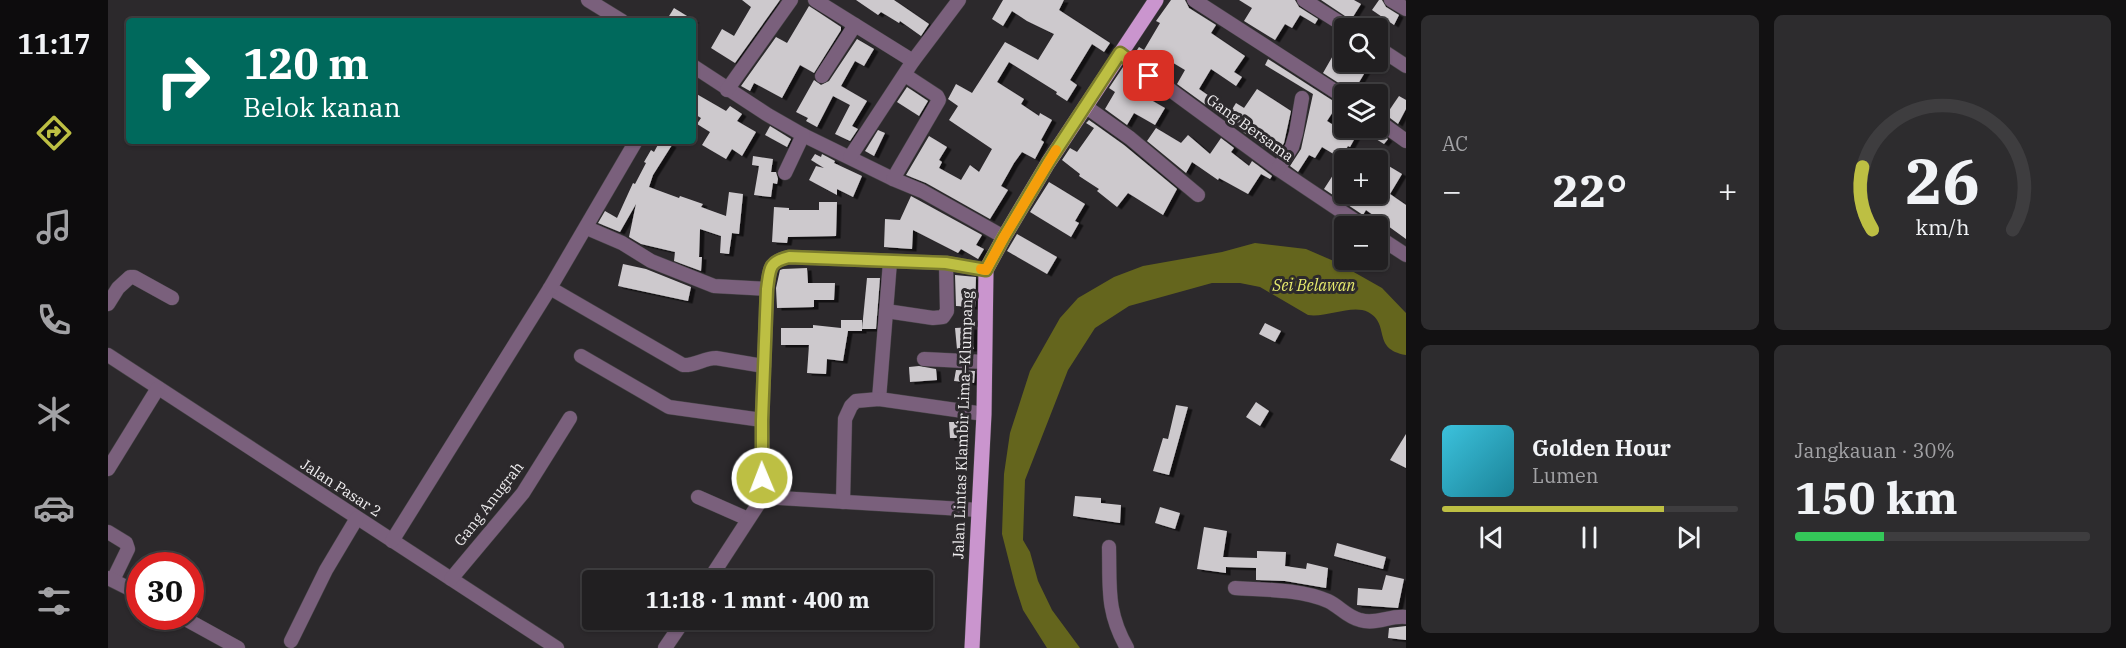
<!DOCTYPE html>
<html lang="id">
<meta charset="utf-8">
<style>
body{margin:0;font-family:"IBM Plex Serif",serif;background:#2d2c2e;color:#f1f3f6;height:100vh;display:flex;flex-direction:column;font-size:22px;white-space:nowrap}
*{box-sizing:border-box;margin:0}
p{font-size:20px;color:#a2a2a5}
.icon{flex:none;width:33px;height:33px;fill:none;stroke:currentColor;stroke-width:2;stroke-linecap:round;stroke-linejoin:round}
.map{position:relative;flex:1;overflow:hidden}
.details{display:flex;flex-direction:column;gap:15px;padding:15px;background:#121112;width:720px}
.details>*{flex:none}
.hud{position:absolute;left:18px;top:18px;width:570px;height:126px;border-radius:6px;box-shadow:0 2px 4px #0004,0 0 0 2px #3e3d3f;background:#00695c;color:#fff;overflow:hidden}
.controls{position:absolute;left:1226px;top:18px;display:grid;gap:12px}
.controls a{display:grid;place-items:center;width:54px;height:54px;border-radius:6px;background:#211f21;box-shadow:0 2px 4px #0004,0 0 0 2px #3e3d3f;font-size:30px}
.speed{position:absolute;left:18px;top:552px;display:flex;gap:12px;font-size:30px;font-weight:700;text-align:center}
.speed>*{display:grid;place-content:center;width:78px;height:78px;border-radius:50%;background:#211f21;box-shadow:0 2px 4px #0004,0 0 0 2px #3e3d3f;line-height:1}
.speed .limit{border:9px solid #d22;background:#fff;color:#111}
.pin{position:absolute;display:grid;place-items:center;width:51px;height:51px;color:#fff;margin:-26px;border-radius:12px;box-shadow:0 3px 9px #0006}
.me{position:absolute;width:66px;margin:-33px;rotate:359deg;stroke-linejoin:round;filter:drop-shadow(0 0 4px #0008)}
.turn{display:flex;align-items:center;gap:21px;height:126px;padding:0 18px;font-size:27px}
.turn .icon{width:78px;height:78px;stroke-width:2.5}
.turn b{display:block;font-size:42px;line-height:51px}
.big{font-size:45px;font-weight:800;line-height:1.1}
.details .tile{flex:1;display:flex;flex-direction:column;justify-content:center;gap:9px;min-width:0;padding:0 21px;border-radius:9px;background:#2d2c2e}
.details .dial{align-items:center;gap:0}
.dial svg{height:156px;overflow:visible;fill:none;stroke:#3e3d3f;stroke-width:7;stroke-linecap:round;text-anchor:middle}
.dial text{fill:#f1f3f6;stroke:none}
.song{display:flex;align-items:center;gap:18px}
.cover{width:72px;height:72px;border-radius:9px;background:linear-gradient(135deg,hsl(190 70% 55%),hsl(190 70% 35%))}
.played{height:6px;border-radius:3px;background:linear-gradient(90deg,#bdbf43 75%,#3e3d3f 75%)}
.keys{display:flex;justify-content:space-around;direction:ltr}
.heat{display:flex;justify-content:space-between;align-items:center;font-size:33px;direction:ltr}
.charge{height:9px;border-radius:4px;background:linear-gradient(90deg,#34c759 30%,#3e3d3f 0)}
.details .tiles{flex:1;display:grid;gap:15px;grid-template-columns:repeat(2,1fr)}
.trip{position:absolute;left:474px;top:570px;width:351px;height:60px;border-radius:6px;background:#211f21;box-shadow:0 2px 4px #0004,0 0 0 2px #3e3d3f;font-weight:800;line-height:60px;text-align:center}
main{display:flex;flex:1;min-height:0}
.dock{display:flex;flex-direction:column;width:108px;justify-content:space-around;align-items:center;background:#0d0c0d;color:#a2a2a5}
.dock .icon{width:42px;height:42px}
.dock .current{color:#bdbf43}
.dock b{font-size:27px;color:#f1f3f6}
.map>svg:first-child{display:block}
.water{fill:#64651d}
.building{fill:#cdc9cd;filter:url(#shadow)}
.lines{fill:none;stroke-linecap:round;stroke-linejoin:round}
.minor-casing{stroke:#474447;stroke-width:15}
.major-casing{stroke:#474447;stroke-width:16}
.minor{stroke:#7a607c;stroke-width:14}
.major{stroke:#ca95ce;stroke-width:15}
.route-casing{stroke:#7b7c2c;stroke-width:15}
.route{stroke:#bdbf43;stroke-width:10}
.slow{stroke:#f59e0b;stroke-width:10}
.labels{text-anchor:middle;stroke-width:6;stroke-linejoin:round;paint-order:stroke}
.street-label{font-size:15px;fill:#efedef;stroke:#2c292c}
.water-label{font-size:16px;font-style:italic;fill:#e5e96d;stroke:#2c292c}
</style>
<main>
<nav class="dock">
<b>11:17</b>
<svg class="icon current" aria-label="directions" viewBox="0 0 24 24"><path d="M12 3l9 9-9 9-9-9zM9 14v-3h6M13 9l2 2-2 2"/></svg>
<svg class="icon" aria-label="music" viewBox="0 0 24 24"><path d="M9 18V5l10-2v13"/><circle cx="6" cy="18" r="3"/><circle cx="16" cy="16" r="3"/></svg>
<svg class="icon" aria-label="phone" viewBox="0 0 24 24"><path d="M5 4h4l2 5-3 2q2 4 5 5l2-3 5 2v4C11 20 4 13 5 4z"/></svg>
<svg class="icon" aria-label="climate" viewBox="0 0 24 24"><path d="M12 3v18M4 7l16 10M4 17L20 7"/></svg>
<svg class="icon" aria-label="car" viewBox="0 0 24 24"><path d="M5 17H2v-5l4-1 3-4h7l3 4 3 1v5h-3M9 17h6M6 11h13"/><circle cx="7" cy="17" r="2"/><circle cx="17" cy="17" r="2"/></svg>
<svg class="icon" aria-label="filters" viewBox="0 0 24 24"><path d="M4 7h16M4 17h16"/><circle cx="9" cy="7" r="2"/><circle cx="15" cy="17" r="2"/></svg>
</nav>
<div class="map">
<svg width="1298" height="648" viewBox="0 0 1298 648">
<defs>
<filter id="shadow"><feDropShadow dx="4.5" dy="2.5" stdDeviation="0" flood-color="#0009"/></filter>
</defs>
<rect width="100%" height="100%" fill="#2c292c"/>
<path class="water" d="M1147 243 1198 249 1228 262 1274 288 1298 313V355C1263 349 1283 324 1260 312 1244 304 1218 318 1200 315L1152 287 1132 283H1104L1021 306 987 328 960 370 917 480 915 540 922 552 930 581 944 610 972 648H939L915 610 907 585 894 534 896 474 902 433 922 371 952 318 970 298 1006 277 1035 266 1114 252Z"/>
<g class="building">
<path d="M634 0H672L627 63 603 48 614 29 626 36 643 7Z"/>
<path d="M748 0H786L821 24 813 36 792 21 791 23 773 12 770 15Z"/>
<path d="M895 0H956L951 10 1002 43 996 52 984 44 962 80 969 85 959 101 948 94 949 92 901 62 889 82 916 99 913 104 931 116 932 113 944 120 933 140 936 142 927 159 914 152 906 163 893 186 900 190 882 219 818 183 798 175 821 136 839 147 831 160 834 162 831 168 853 180 862 165 871 172 884 149 841 120 850 106 840 99 848 84 864 93 897 42 930 60 946 34 919 21 904 11 895 26 884 19Z"/>
<path d="M1063 0H1077L1081 8 1108 25 1103 33 1137 56 1126 72 1134 77 1128 86 1103 69 1091 89 1123 111 1128 103 1136 108 1149 89 1183 111 1176 143 1168 156 1069 84 1077 70 1052 55 1045 66 1027 53 1031 47 1036 50 1052 23 1048 21Z"/>
<path d="M1131 0H1187L1191 7 1210 19 1207 24 1192 15 1184 28 1177 24 1167 40 1136 21 1144 8Z"/>
<path d="M1213 0H1246L1253 4 1243 20Z"/>
<path d="M1271 0H1274L1278 7 1291 15 1286 25 1264 10Z"/>
<path d="M701 6 733 27V30L706 73 692 65 674 98 646 83 642 91 633 86 668 37 679 43Z"/>
<path d="M566 8 587 21H558Z"/>
<path d="M749 39 766 49 756 66 747 61 733 86 759 101 744 126 750 129 742 141 727 134 742 105 725 96 709 127 698 121 700 118 688 112 706 80 713 85 721 81Z"/>
<path d="M1227 52 1236 58V62L1249 64 1259 69 1247 89 1241 86 1240 89 1215 73Z"/>
<path d="M1160 59 1230 104 1219 121 1230 128H1264L1280 139 1276 144 1252 129 1242 147 1240 146 1232 158 1214 147 1207 158 1201 155 1190 172 1182 166 1193 149 1205 94 1157 65Z"/>
<path d="M1015 67 1049 92 1043 100 1057 108 1047 125 1026 113 1019 125 997 109 1007 92 1001 88Z"/>
<path d="M799 87 820 101 811 116 789 102Z"/>
<path d="M585 92 618 111 622 106 634 114 629 121 648 132 634 156 624 149 618 159 594 145 602 132 589 124 593 118 585 113Z"/>
<path d="M1291 96 1298 100V109L1290 124 1278 115Z"/>
<path d="M981 120 1016 145 1069 189 1055 215 1020 193 1009 207 989 191 991 189 971 176 972 174 954 160 962 148 969 152 986 128 978 123Z"/>
<path d="M662 126 683 139 679 147 657 135Z"/>
<path d="M1048 128 1073 143 1080 135 1102 154 1113 138 1126 148 1123 152 1141 166 1144 161 1164 176 1162 179 1153 174 1140 194 1111 178 1110 180 1084 162 1078 173 1039 141Z"/>
<path d="M770 130 777 133 766 156 757 151Z"/>
<path d="M552 141H557L564 145 545 175 541 187 571 198 572 196 595 204 593 207 618 216 621 192 635 194 631 234 624 233 621 254 612 253 613 236 592 229 591 257H594L593 271 566 261 567 252 533 244 521 237 528 204 512 232 490 223 497 211 509 218 525 183 527 184 538 163 536 162 543 150 546 152Z"/>
<path d="M707 154 713 157 714 154 727 161 726 163 754 176 745 197 729 189V195L701 180 708 166 716 168 703 160Z"/>
<path d="M645 156 665 159 663 172H668L670 179 669 184 665 183 663 197 646 195 651 166 644 165Z"/>
<path d="M1236 158V194H1269V159L1294 174 1282 194 1298 205V239L1258 210 1255 215 1216 189Z"/>
<path d="M941 182 977 204 967 221 971 223 963 237 922 212Z"/>
<path d="M803 196 874 235 868 245 876 249 870 259 853 249 850 253 805 230 804 249 776 247 777 219 792 220Z"/>
<path d="M711 202H729L728 236 680 237 679 243 664 242 666 207 681 208V210H711Z"/>
<path d="M909 234 949 257 939 274 899 251Z"/>
<path d="M515 264 538 269 583 287 580 301 510 286Z"/>
<path d="M699 268 700 283H727L726 300H706V307L669 308 668 288 672 270 675 269Z"/>
<path d="M847 275 868 277 867 307 848 306Z"/>
<path d="M759 278H772L768 329H754Z"/>
<path d="M733 320H754V331H740L735 361 719 359 718 374 699 373 701 345H673V328H705V325L733 328Z"/>
<path d="M1157 323 1173 331 1167 342 1151 334Z"/>
<path d="M866 327V349H849L847 328Z"/>
<path d="M811 366 828 369 829 380 802 382 801 367Z"/>
<path d="M848 370 867 371 866 383 846 381Z"/>
<path d="M1148 402 1161 411 1152 426 1138 417Z"/>
<path d="M1068 405 1080 407 1061 475 1045 471 1055 438 1060 439Z"/>
<path d="M841 422H856V438H842Z"/>
<path d="M1298 434V468L1282 460Z"/>
<path d="M967 496 993 498V503L1013 505 1012 523 965 516Z"/>
<path d="M1052 507 1072 513 1067 529 1047 523Z"/>
<path d="M1096 527 1119 531 1115 557 1149 558V551L1178 552 1177 566 1198 569 1199 563 1220 568 1218 588 1177 581 1148 580V568L1118 567V573L1089 569Z"/>
<path d="M1229 543 1278 557 1275 569 1226 556Z"/>
<path d="M1278 575 1296 579 1290 608 1249 605 1250 588 1274 590Z"/>
<path d="M1298 626V640L1280 638 1281 628Z"/>
</g>
<g class="lines">
<defs>
<g id="minor">
<path d="M480 0 514 21"/>
<path d="M707 0 805 61"/>
<path d="M1086 0 1236 97"/>
<path d="M1196 0 1240 28"/>
<path d="M1283 0 1298 9"/>
<path d="M1269 47 1298 66"/>
<path d="M1012 53 1170 169 1255 226"/>
<path d="M585 66 660 115 695 135 785 179 814 191 896 237"/>
<path d="M714 76 747 25"/>
<path d="M619 90 683 0"/>
<path d="M977 106 1022 138 1090 195"/>
<path d="M1269 120 1298 141"/>
<path d="M742 157 805 61 851 0"/>
<path d="M1170 169 1184 147 1188 133 1194 98"/>
<path d="M677 173 695 135"/>
<path d="M785 179 831 100 829 96 797 75"/>
<path d="M479 228 514 243 543 261 606 286 659 289"/>
<path d="M1269 236 1298 255"/>
<path d="M442 288 575 365C587 366 596 358 608 358L656 366"/>
<path d="M0 304 10 288 22 277H26L64 298"/>
<path d="M778 311 825 318 835 317 839 311 838 263"/>
<path d="M0 355 449 648"/>
<path d="M473 356 561 407 654 420"/>
<path d="M816 359 877 362"/>
<path d="M771 399 782 262"/>
<path d="M0 469 50 388"/>
<path d="M590 497 640 519"/>
<path d="M655 497 871 510"/>
<path d="M735 502 737 419 743 406 748 401 771 399 876 414"/>
<path d="M0 532 18 543 20 549 5 580"/>
<path d="M284 541 442 288 528 141"/>
<path d="M1001 547C1002 587 998 611 1019 648"/>
<path d="M0 578 32 594"/>
<path d="M343 579 415 493 462 418"/>
<path d="M601 580 655 497 654 420 659 289C662 269 660 262 681 257L838 263 878 270"/>
<path d="M1127 588C1157 590 1192 589 1220 601 1231 606 1239 617 1252 620 1268 625 1282 615 1298 617"/>
<path d="M72 616 130 648"/>
<path d="M183 641 218 570 249 518"/>
<path d="M557 648 576 620"/>
</g>
<path id="major" d="M864 648 876 414 878 270 896 237 940 163 1048 0"/>
</defs>
<use href="#minor" class="minor-casing"/>
<use href="#major" class="major-casing"/>
<use href="#minor" class="minor"/>
<use href="#major" class="major"/>
</g>
<g class="lines">
<defs>
<path id="route" d="M654 478V420L659 289C662 269 660 262 681 257L838 263 878 270 896 237 940 163 1012 53 1041 76"/>
</defs>
<use href="#route" class="route-casing"/>
<use href="#route" class="route"/>
<path class="slow" d="M873 269 878 270 896 237 948 150"/>
</g>
<g class="labels">
<g class="street-label">
<text transform="translate(1142 128) rotate(36)" y="5">Gang Bersama</text>
<text transform="translate(855 425) rotate(-88)" y="5">Jalan Lintas Klambir Lima–Klumpang</text>
<text transform="translate(233 488) rotate(33)" y="5">Jalan Pasar 2</text>
<text transform="translate(381 504) rotate(-52)" y="5">Gang Anugrah</text>
</g>
<g class="water-label">
<text x="1206" y="291">Sei Belawan</text>
</g>
</g>
</svg>
<div class="controls">
<a><svg class="icon" aria-label="search" viewBox="0 0 24 24"><circle cx="10" cy="10" r="6"/><path d="M15 15l6 6"/></svg></a>
<a><svg class="icon" aria-label="layers" viewBox="0 0 24 24"><path d="M12 4l9 5-9 5-9-5zM3 14l9 5 9-5"/></svg></a>
<a>+</a>
<a>−</a>
</div>
<div class="speed"><div class="limit">30</div></div>
<div class="pin" style="left:1041px;top:76px;background:#d93025"><svg class="icon" aria-label="arrive" viewBox="0 0 24 24"><path d="M6 21V4h12l-3 4 3 4H6"/></svg></div>
<svg class="me" style="left:654px;top:478px" viewBox="-20 -20 40 40"><circle r="17" fill="#bdbf43" stroke="#fff" stroke-width="3"/><path d="M0-11L8 9 0 5-8 9z" fill="#fff"/></svg>
<div class="trip">11:18 · 1 mnt · 400 m</div>
<div class="hud">
<div class="turn"><svg class="icon" aria-label="right" viewBox="0 0 24 24"><path d="M7 20v-9h11M14 6l5 5-5 5"/></svg><div><b>120 m</b>Belok kanan</div></div>
</div>
</div>
<section class="details">
<div class="tiles">
<div class="tile"><p>AC</p>
<div class="heat"><a>−</a><b class="big">22°</b><a>+</a></div>
</div>
<div class="tile dial"><svg viewBox="0 0 100 80">
<path d="M14 69A42 42 0 1 1 86 69"/>
<path d="M14 69A42 42 0 0 1 9 37" stroke="#bdbf43"/>
<text x="50" y="56" font-size="32" font-weight="700">26</text>
<text x="50" y="72" font-size="11">km/h</text>
</svg></div>
<div class="tile">
<div class="song"><i class="cover"></i><div><b>Golden Hour</b><p>Lumen</p></div></div>
<div class="played"></div>
<div class="keys"><svg class="icon" aria-label="previous" viewBox="0 0 24 24"><path d="M18 5L8 12l10 7zM5 5v14"/></svg><svg class="icon" aria-label="pause" viewBox="0 0 24 24"><path d="M8 5v14M16 5v14"/></svg><svg class="icon" aria-label="next" viewBox="0 0 24 24"><path d="M6 5l10 7-10 7zM19 5v14"/></svg></div>
</div>
<div class="tile"><p>Jangkauan · 30%</p><b class="big">150 km</b><div class="charge"></div></div>
</div>
</section>
</main>
